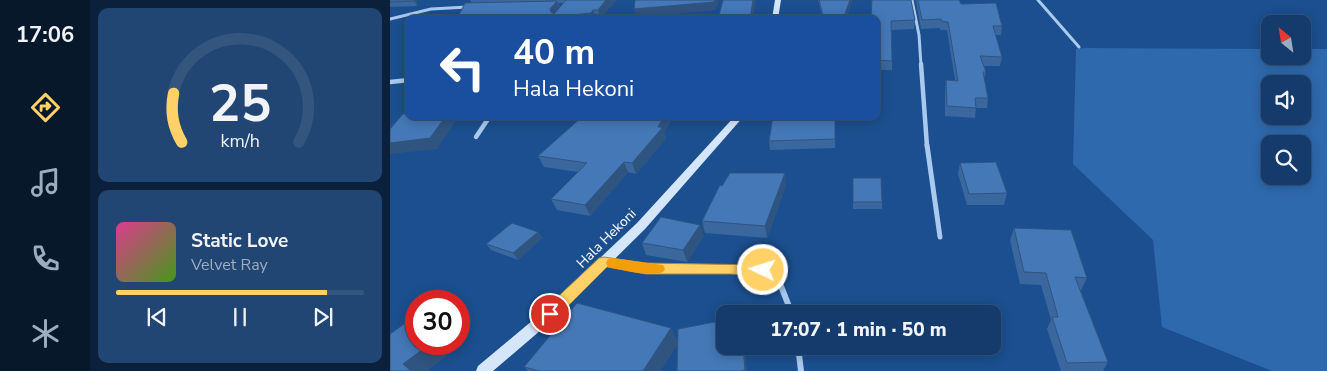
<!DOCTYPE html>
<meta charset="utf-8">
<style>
body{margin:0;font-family:"Nunito Sans",sans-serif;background:#214673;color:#f1f3f6;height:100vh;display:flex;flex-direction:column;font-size:19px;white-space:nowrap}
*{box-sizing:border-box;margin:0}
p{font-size:16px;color:#9dadc1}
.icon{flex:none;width:28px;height:28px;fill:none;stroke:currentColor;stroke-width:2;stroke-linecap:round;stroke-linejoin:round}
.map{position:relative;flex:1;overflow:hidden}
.details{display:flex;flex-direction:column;gap:8px;padding:8px;background:#0b203b;width:300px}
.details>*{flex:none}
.guide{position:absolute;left:15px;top:15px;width:475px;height:105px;border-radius:10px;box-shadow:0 2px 12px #0003,0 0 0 1px #33557e;background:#1a4fa0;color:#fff;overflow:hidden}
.needle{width:32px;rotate:330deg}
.buttons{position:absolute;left:871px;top:15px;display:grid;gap:10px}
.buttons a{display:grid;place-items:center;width:50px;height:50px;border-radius:10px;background:#143b6b;box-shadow:0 2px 12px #0003,0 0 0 1px #33557e;font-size:25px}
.speed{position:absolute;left:15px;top:290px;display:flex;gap:10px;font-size:25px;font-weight:700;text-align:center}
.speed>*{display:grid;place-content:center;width:65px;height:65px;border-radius:50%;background:#143b6b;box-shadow:0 2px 12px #0003,0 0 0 1px #33557e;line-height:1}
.speed .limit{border:8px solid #d22;background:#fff;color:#111}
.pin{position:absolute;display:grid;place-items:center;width:42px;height:42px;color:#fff;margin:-21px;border:2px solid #fff;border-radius:50%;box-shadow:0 1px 5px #0007}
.me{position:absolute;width:55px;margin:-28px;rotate:274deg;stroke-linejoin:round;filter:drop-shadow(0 0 4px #0008)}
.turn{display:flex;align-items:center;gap:18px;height:105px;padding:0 25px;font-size:22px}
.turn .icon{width:65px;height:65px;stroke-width:2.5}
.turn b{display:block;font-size:35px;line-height:42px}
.details .widget{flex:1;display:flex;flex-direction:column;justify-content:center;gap:8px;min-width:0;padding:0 18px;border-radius:10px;background:#214673}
.details .dial{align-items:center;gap:0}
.dial svg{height:130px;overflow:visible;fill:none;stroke:#33557e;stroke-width:7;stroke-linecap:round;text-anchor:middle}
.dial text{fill:#f1f3f6;stroke:none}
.song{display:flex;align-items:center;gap:15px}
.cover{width:60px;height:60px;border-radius:8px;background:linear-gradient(135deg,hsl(330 70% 55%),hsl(100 70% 35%))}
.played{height:5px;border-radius:2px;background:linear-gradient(90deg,#ffd166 85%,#33557e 85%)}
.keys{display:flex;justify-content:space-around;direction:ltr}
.trip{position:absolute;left:326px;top:305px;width:285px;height:50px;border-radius:10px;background:#143b6b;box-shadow:0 2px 12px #0003,0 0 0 1px #33557e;font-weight:800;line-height:50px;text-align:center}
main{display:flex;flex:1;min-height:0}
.dock{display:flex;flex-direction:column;width:90px;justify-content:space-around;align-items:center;background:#08182b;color:#9dadc1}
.dock .icon{width:35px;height:35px}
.dock .current{color:#ffd166}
.dock b{font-size:22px;color:#f1f3f6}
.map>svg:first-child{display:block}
.green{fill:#2e69ad;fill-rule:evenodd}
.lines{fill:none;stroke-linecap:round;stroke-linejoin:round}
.street-far3{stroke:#a9c9ee;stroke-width:3}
.street-far2{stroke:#a9c9ee;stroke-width:4.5}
.street-far1{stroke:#a9c9ee;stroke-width:5}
.street{stroke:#a9c9ee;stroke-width:6}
.secondary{fill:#d6e6fa;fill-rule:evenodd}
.wall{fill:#3a679d;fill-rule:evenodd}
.shaded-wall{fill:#305480}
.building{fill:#4478b7;stroke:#305480}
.route{fill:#ffd166;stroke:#a68842}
.slow{fill:#f59e0b}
.labels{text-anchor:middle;stroke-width:5;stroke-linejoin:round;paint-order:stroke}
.street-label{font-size:14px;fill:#fff;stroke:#1b4f8f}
</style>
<main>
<nav class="dock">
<b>17:06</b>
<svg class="icon current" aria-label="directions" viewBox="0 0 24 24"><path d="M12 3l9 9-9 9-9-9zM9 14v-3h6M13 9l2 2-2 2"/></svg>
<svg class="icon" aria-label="music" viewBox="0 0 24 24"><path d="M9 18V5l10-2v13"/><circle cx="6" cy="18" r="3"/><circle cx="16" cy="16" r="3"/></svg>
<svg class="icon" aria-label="phone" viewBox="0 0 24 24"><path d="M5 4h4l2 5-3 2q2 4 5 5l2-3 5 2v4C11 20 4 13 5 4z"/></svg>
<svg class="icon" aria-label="climate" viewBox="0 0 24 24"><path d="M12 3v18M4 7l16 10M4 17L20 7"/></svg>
</nav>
<section class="details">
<div class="widget dial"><svg viewBox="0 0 100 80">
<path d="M14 69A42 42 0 1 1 86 69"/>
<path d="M14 69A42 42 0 0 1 9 39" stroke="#ffd166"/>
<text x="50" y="56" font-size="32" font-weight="700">25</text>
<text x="50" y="72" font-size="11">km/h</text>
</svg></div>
<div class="widget">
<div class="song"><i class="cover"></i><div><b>Static Love</b><p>Velvet Ray</p></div></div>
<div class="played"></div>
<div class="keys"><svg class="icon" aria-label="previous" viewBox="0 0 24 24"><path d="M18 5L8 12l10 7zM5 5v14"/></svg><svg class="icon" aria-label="pause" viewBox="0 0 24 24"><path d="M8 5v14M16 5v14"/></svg><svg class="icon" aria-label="next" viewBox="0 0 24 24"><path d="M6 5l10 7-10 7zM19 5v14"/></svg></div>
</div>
</section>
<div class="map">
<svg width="937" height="371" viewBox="0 0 937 371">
<rect width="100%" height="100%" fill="#1b4f8f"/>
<path class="green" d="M694 48 880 49V56H912L913 49H937V371H882L772 327 763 240 683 164 686 49ZM880 84H912V116H880ZM880 144H912V176H880Z"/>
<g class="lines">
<g class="street-far3">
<path d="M522 0 529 35 531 65"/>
<path d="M648 0 689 47"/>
<path d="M0 19 41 9 78 7"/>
</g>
<g class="street-far2">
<path d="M531 64 537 146"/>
<path d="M0 82 19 80"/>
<path d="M86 137 100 116"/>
</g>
<path class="street-far1" d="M537 145 550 237"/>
<g class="street">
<path d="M215 262 256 269 373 270 389 281 402 314"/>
<path d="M408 346 411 371"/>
</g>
<g class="secondary">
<path d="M385 0H391L388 19H382Z"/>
<path d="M345 116H354L255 229 165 318 103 371H86L88 366 155 310 247 223Z"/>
</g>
</g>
<g class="wall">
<path d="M0 0H27V6L0 7Z"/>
<path d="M80 0H226L211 18H206L82 3ZM168 3H174L170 7Z"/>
<path d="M428 0H462L456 19H433Z"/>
<path d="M526 0H569L571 4 612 26 611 35H605L612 57 610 66H594L596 72 594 78 598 98 597 108H586L585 118 555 116V90L556 80H565L557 30H550V28L531 29Z"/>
<path d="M486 19 525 20 524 29 502 30V70H486Z"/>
<path d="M193 116H284L274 132 276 138 246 174 238 172 200 216 167 210 161 199 188 172 154 167 148 156Z"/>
<path d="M445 116V148L380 150 379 141Z"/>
<path d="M570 163 617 193 614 205H577L568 174Z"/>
<path d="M463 178 492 202V209H463Z"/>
<path d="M396 185 377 238 315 233 312 221 332 186Z"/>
<path d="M624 228 697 278 691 290H690L718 362 713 371H671L657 329 661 320 651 285 630 284 620 240Z"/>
<path d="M148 232 152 238 128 260 101 250 96 244Z"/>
<path d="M314 236 297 262 256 255 252 243Z"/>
<path d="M281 328 288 343 270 371H138L134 367Z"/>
</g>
<g class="shaded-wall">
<path d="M24 0H27V6L24 1Z"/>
<path d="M216 0H226L211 18 208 10Z"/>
<path d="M325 0H329L325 10 247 18 244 9Z"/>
<path d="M363 0H366L363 19H360Z"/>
<path d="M460 0H462L456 19H453Z"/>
<path d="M167 1 170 10H203L206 18 163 19 160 9Z"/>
<path d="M56 116H69L47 149 0 154V143Z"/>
<path d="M274 116H284L274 132 276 138 246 174 242 163Z"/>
<path d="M234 162 238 172 200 216 195 205Z"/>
<path d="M395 173 396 185 377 238 375 226Z"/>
<path d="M310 225 314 236 297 262 293 250Z"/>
<path d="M148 232 152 238 128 260 123 253Z"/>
<path d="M281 328 288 343 270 371H253Z"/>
<path d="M40 344H56L63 351 37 371H21L13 364Z"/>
<path d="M353 346H355L357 371H351Z"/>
</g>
<g class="building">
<path d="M0 0H24V1L0 2Z"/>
<path d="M176 0H216L208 10H203L201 13 164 17V19H67L75 3 167 1 160 9 161 12 164 14Z"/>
<path d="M245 0H325L324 2 244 9Z"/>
<path d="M333 0H363L360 19H328Z"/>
<path d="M429 0H460L453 19H434Z"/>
<path d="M482 0H521L525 20 501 21 502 61 486 60V19H481Z"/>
<path d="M528 0H569L571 4 606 3 612 26H603L612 57 590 56 596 72H593L598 98H585L586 108 557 106 556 80 568 81 558 22 551 21V19L532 20Z"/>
<path d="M19 113V116H56L40 138 0 143V129L13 114Z"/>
<path d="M193 116H274L268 127H273L242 163 234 162 195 205 161 199 197 163 148 156Z"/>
<path d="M383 116H445V139L379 141Z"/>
<path d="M606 162 617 193 579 194 570 163Z"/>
<path d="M340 173H395L375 226 312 221 330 185 332 186Z"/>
<path d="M463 178H491L492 202H463Z"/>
<path d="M271 217 310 225 293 250 252 243Z"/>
<path d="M122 223 148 232 123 253 96 244Z"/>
<path d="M624 228 681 230 697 278 685 277 718 362 677 363 662 317H668L656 273 634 272Z"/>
<path d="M187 303 281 328 253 371H149L134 367Z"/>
<path d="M24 317 26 319V344H40L13 364 21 371H0V334Z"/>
<path d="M335 320V346H353L355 370 351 371H287L288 329Z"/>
</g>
<path class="route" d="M214 257 256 263 373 265 378 267 380 270 378 274 373 276 341 274H256L217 267 166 318 160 320 155 318 153 314 155 309 209 258Z"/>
<path class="slow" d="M222 258 273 265 275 269 273 272C258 277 238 271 222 268L218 267 216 263 218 259Z"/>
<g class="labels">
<g class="street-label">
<text transform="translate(216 238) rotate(-45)" y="5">Hala Hekoni</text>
</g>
</g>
</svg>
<div class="buttons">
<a><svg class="needle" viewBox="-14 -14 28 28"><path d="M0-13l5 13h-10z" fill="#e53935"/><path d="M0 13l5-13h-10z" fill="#9dadc1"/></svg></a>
<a><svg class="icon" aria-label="sound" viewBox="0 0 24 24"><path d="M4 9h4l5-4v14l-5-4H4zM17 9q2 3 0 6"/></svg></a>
<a><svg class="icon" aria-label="search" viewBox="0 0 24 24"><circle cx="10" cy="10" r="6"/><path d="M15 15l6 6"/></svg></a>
</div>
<div class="speed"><div class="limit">30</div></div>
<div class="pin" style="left:160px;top:314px;background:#d93025"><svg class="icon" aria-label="arrive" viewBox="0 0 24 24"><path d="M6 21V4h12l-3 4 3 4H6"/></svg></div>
<svg class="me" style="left:373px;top:270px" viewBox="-20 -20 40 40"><circle r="17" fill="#ffd166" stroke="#fff" stroke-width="3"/><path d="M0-11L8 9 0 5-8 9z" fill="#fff"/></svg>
<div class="trip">17:07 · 1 min · 50 m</div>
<div class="guide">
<div class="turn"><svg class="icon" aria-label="left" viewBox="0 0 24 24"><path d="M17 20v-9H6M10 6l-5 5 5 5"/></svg><div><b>40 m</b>Hala Hekoni</div></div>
</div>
</div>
</main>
